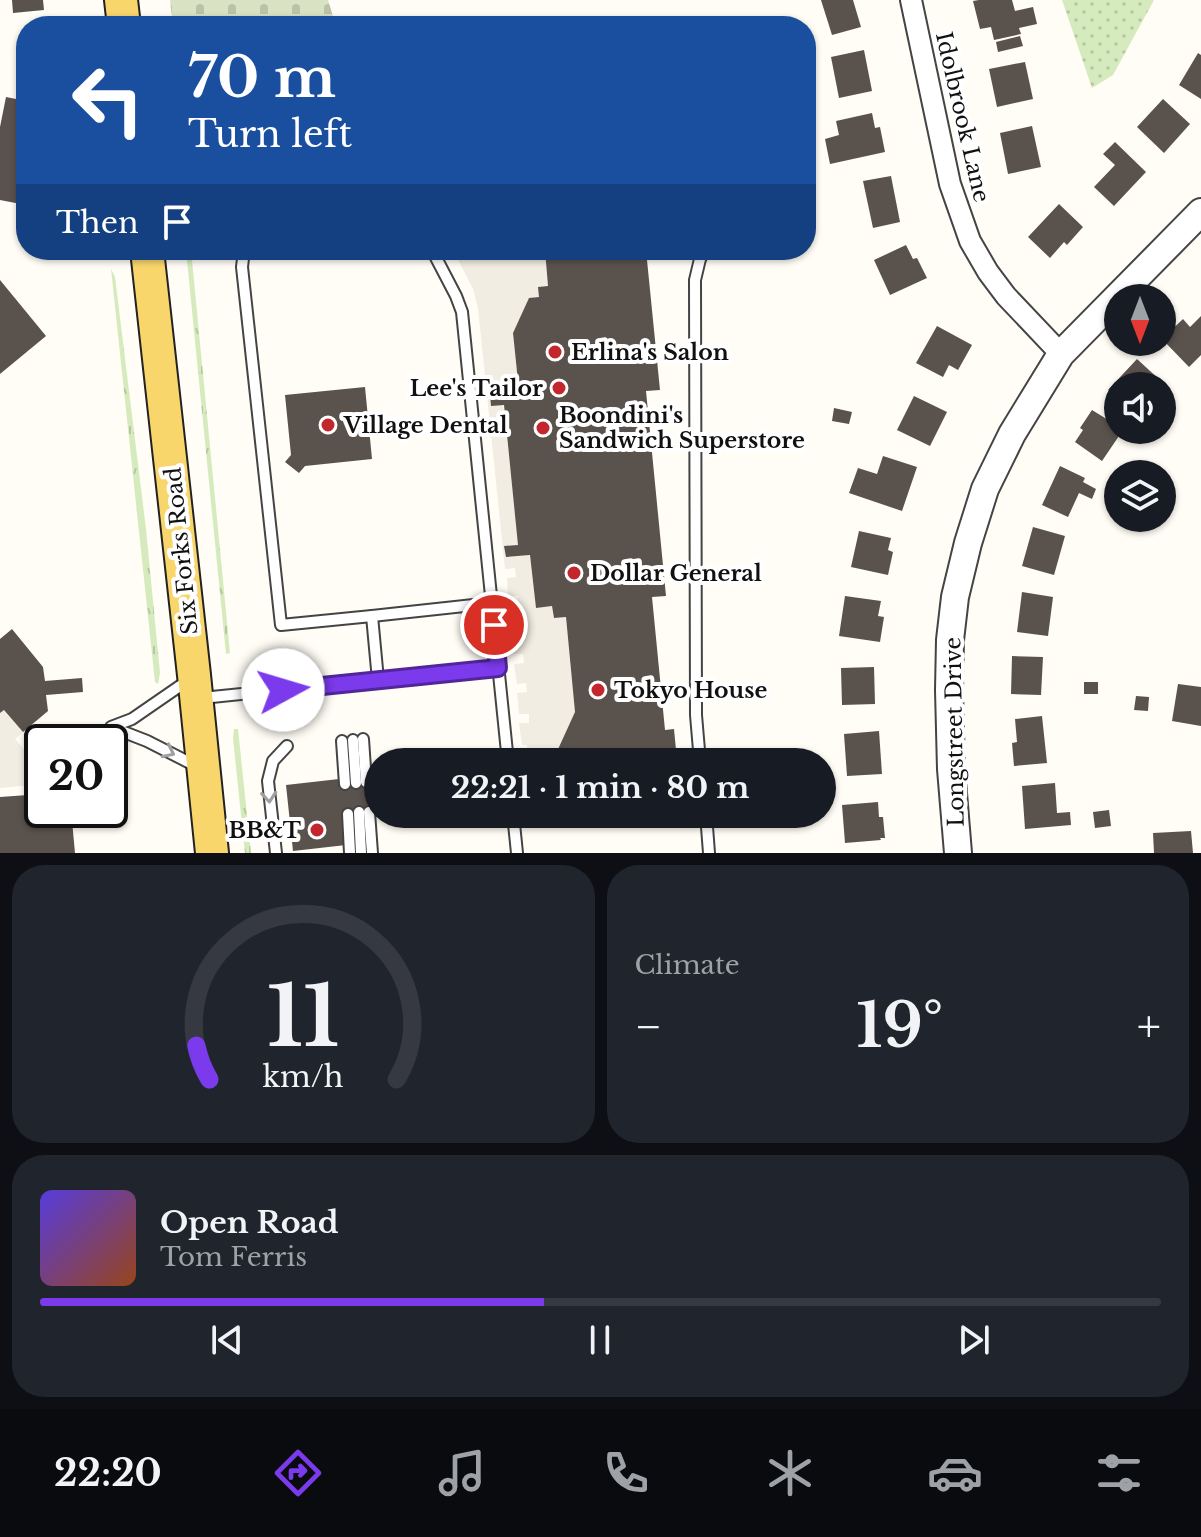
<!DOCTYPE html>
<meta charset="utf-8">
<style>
body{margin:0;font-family:"Libre Baskerville",serif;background:#20242c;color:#f1f3f6;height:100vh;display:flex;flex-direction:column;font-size:30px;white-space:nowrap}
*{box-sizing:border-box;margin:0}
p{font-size:26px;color:#9ea1a6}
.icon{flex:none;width:44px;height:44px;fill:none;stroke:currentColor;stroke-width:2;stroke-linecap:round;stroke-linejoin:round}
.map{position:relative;height:853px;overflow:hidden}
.panel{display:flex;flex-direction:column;gap:12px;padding:12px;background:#0d0f14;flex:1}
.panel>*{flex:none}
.banner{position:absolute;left:16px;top:16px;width:800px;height:244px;border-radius:32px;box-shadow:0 2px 6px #0004;background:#1a4fa0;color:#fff;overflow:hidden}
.needle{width:52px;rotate:180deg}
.tools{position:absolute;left:1104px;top:284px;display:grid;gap:16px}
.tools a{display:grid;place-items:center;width:72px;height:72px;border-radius:50%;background:#171b24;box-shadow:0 2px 6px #0004;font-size:40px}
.speed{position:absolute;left:24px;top:724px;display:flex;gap:16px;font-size:40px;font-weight:700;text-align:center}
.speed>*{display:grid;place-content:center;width:104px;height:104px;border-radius:50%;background:#171b24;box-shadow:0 2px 6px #0004;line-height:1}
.speed .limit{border:4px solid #111;border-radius:12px;background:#fff;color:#111}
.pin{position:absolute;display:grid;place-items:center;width:68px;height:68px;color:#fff;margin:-34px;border:4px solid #fff;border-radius:50%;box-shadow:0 2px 8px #0007}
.me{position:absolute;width:88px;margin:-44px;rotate:84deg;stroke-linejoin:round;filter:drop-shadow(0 0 6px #0008)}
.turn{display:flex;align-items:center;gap:28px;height:168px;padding:0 40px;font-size:36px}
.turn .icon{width:104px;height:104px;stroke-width:2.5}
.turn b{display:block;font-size:56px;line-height:68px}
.then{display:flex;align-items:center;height:76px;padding:0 40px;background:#0003;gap:16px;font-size:30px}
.big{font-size:60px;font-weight:700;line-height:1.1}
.panel .tile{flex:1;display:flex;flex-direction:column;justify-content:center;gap:12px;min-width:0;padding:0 28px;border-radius:32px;background:#20242c}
.panel .dial{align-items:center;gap:0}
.dial svg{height:208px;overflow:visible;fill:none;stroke:#363941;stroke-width:7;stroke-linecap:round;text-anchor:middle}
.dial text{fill:#f1f3f6;stroke:none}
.song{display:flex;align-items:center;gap:24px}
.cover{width:96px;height:96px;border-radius:12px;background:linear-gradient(135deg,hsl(250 70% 55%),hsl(20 70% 35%))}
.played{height:8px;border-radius:4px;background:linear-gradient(90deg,#7c3aed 45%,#363941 45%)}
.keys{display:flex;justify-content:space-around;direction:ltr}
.heat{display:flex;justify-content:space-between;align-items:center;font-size:44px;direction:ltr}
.panel .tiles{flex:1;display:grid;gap:12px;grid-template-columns:1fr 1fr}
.tile:last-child{grid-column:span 2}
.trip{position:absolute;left:364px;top:748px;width:472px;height:80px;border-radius:40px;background:#171b24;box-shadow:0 2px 6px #0004;font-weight:700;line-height:80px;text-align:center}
.menu{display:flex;height:128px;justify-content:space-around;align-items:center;background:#090b0e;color:#9ea1a6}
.menu .icon{width:56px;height:56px}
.menu .active{color:#7c3aed}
.menu b{font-size:36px;color:#f1f3f6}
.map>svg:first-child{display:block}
.grass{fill:url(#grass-tufts)}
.cemetery{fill:url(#cemetery-stones)}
.park{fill:url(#park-dots)}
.plaza{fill:#f1ede2}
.building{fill:#5a524d}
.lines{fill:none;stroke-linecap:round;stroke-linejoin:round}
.service-casing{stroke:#444;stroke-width:14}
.minor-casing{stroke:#444;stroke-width:24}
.tertiary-casing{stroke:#444;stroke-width:30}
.primary-casing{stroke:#222;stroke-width:36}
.service{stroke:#fff;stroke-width:10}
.minor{stroke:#fff;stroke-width:20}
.tertiary{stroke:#fff;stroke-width:26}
.primary{stroke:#f9d66b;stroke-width:32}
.oneway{stroke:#a0a0a0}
.route-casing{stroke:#51269a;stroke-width:20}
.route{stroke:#7c3aed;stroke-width:14}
.poi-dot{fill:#c4262e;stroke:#fff;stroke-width:3}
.labels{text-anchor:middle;stroke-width:8;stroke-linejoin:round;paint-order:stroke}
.street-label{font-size:22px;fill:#111;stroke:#fff}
.poi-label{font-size:22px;font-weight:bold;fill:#111;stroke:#fff;text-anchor:start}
</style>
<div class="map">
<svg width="1201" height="853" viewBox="0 0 1201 853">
<defs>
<pattern id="grass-tufts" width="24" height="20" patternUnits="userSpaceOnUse" patternTransform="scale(2)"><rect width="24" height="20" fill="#d5ebbd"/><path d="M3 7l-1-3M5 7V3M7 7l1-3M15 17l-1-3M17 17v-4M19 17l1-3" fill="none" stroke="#b6c8a1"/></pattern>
<pattern id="cemetery-stones" width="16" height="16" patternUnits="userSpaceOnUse" patternTransform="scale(2)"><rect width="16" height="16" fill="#d9e3c4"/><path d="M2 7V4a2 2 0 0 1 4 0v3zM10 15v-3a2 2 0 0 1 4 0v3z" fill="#b9c2a7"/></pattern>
<pattern id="park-dots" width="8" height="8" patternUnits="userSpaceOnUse" patternTransform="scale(2)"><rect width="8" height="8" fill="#d5ebbd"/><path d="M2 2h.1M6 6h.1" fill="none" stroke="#b6c8a1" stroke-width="1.8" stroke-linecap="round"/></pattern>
</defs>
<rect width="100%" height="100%" fill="#fffdf5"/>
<g class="grass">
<path d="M186 250H191L230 653 226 654Z"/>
<path d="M111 269 115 277 146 529 160 673 158 684 155 682Z"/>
<path d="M234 729H238L251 853H245L233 738Z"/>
</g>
<path class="cemetery" d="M170 0H328L336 26H173Z"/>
<path class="park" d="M1062 0H1154L1113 75 1092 88Z"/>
<g class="plaza">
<path d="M453 250H545L548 286 539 287V297L529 299 513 333 519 391 502 393 520 556 530 555 536 608 552 606 554 618 566 617 575 712 554 758 541 759V762H523L522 752H527V745H522L519 723H529V714H519L517 693 527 692 526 683 517 684 514 664 524 663 523 654H513L512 633 521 632V624H511L508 605 518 603V596H508L507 578 516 577 515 568 505 569 478 308 473 289Z"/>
<path d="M4 710 23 732 15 739 28 754H31L42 744V784L0 788V713Z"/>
<path d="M534 814H658L536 828Z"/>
</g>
<g class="building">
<path d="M12 0H43L44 10 13 13Z"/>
<path d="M821 0H853L861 27 832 35Z"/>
<path d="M979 0H1012L1015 11 1033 7 1037 24 1019 28 1021 34 994 40 991 27 980 29 973 1Z"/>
<path d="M1020 36 1023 46 998 52 996 42Z"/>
<path d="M864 50 872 91 839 98 831 57Z"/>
<path d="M1198 53 1201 55V99L1179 85Z"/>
<path d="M1025 62 1033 99 997 107 989 69Z"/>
<path d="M6 97 26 101V205L0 200V127Z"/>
<path d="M1163 99 1190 124 1164 153 1137 127Z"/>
<path d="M872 113 875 128 880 127 885 152 830 164 825 139 839 135 836 121Z"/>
<path d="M1032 126 1041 167 1008 174 1000 133Z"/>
<path d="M1115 142 1146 172 1114 206 1094 187 1115 165 1103 154Z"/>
<path d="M891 176 900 222 873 228 863 181Z"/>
<path d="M1059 204 1083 227 1067 245 1064 242 1050 258 1028 237Z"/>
<path d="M906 245 913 259 917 258 927 278 890 295 874 260Z"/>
<path d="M545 250H646L660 390 646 391 666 596 652 597 665 730 674 729 676 750 680 749 681 762H541L540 759 554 758 575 712 566 617 554 618 552 606 536 608 530 555 506 557 504 546 518 545 504 405 491 406 490 394 519 391 513 333 529 298 539 297 538 287 548 286Z"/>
<path d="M0 280 46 336 0 374Z"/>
<path d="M1201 316V355L1189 367 1162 339 1183 319 1190 327Z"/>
<path d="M937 326 972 345 958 370 949 365 943 377 916 363Z"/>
<path d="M1137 359 1161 381 1156 386H1118V399L1108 390Z"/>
<path d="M365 387 372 459 305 466 299 473 285 462 291 455 285 395Z"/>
<path d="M914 396 947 412 930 446 897 430Z"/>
<path d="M834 408 852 412 849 424 832 421Z"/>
<path d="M1092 410 1118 426V430H1123L1102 461 1075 442 1083 430 1080 428Z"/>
<path d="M883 456 917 467 902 511 849 493 858 468 877 474Z"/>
<path d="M1060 466 1085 478 1083 482 1096 489 1092 499 1079 493 1068 517 1042 505Z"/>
<path d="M1033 527 1065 536 1054 575 1022 566Z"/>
<path d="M859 531 891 538 888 550 893 552 888 575 851 567Z"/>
<path d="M1022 592 1053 597 1048 636 1017 632Z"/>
<path d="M845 596 881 601 878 616 884 617 880 642 839 636Z"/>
<path d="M12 629 43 667 45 681 82 678 83 692 46 695 48 711 23 732 4 710 0 713V639Z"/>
<path d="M1012 656 1043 657 1041 695 1011 694Z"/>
<path d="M874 667 875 704 842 705 841 668Z"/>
<rect x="1084" y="682" width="14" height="12"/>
<path d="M1178 684 1201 687V726L1172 721Z"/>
<path d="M1136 696 1149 697 1148 711 1134 710Z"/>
<path d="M1042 716 1047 763 1014 766 1012 743 1017 742 1015 719Z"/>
<path d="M879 731 882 774 847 776 844 734Z"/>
<path d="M339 779 340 785 369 782 372 811 342 815 346 845 293 851 286 785Z"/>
<path d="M1055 783 1057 813 1070 812 1071 825 1025 829 1022 786Z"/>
<path d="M42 794V810H71L75 853H0V797Z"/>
<path d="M878 802 879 817H883L885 838H880L881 840 845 843 842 805Z"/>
<path d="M1109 810 1111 826 1095 828 1093 812Z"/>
<path d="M1191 831 1193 853H1154L1153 833Z"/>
</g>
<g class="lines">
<defs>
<g id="service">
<path d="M244 250 242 267 281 625 372 616 378 680"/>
<path d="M432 250 456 296 462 312 508 762"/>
<path d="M372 616 492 603"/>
<path d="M190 679 132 719 111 727 147 741 198 767"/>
<path d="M202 698 498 668"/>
<path d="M363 739 366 782"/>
<path d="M353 740 356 783"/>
<path d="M342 741 345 784"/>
<path d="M700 762 696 715 695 280 700 259 705 250"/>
<path d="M359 812 361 853"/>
<path d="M369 812 372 853"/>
<path d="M348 814 350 853"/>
<path d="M513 814 517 853"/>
<path d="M706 814 709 853"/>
<path d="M276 853 268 781 273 761 287 746"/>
</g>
<path id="minor" d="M911 0 950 184 970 241 988 272 1006 296 1061 354"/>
<path id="tertiary" d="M958 853 951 769 949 690 950 640 955 597 968 543 985 489 1012 434 1061 354 1201 212"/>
<g id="primary">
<path d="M121 0 124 26"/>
<path d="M147 250 194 675 212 853"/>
</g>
</defs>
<use href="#service" class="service-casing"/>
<use href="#minor" class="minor-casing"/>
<use href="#tertiary" class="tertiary-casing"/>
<use href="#primary" class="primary-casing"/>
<use href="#service" class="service"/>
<use href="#minor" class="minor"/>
<use href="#tertiary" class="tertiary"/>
<use href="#primary" class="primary"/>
</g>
<defs><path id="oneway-chevron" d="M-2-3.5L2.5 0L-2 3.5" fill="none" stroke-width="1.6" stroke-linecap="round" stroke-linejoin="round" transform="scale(2)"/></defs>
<g class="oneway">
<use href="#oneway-chevron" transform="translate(169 752) rotate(26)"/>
<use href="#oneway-chevron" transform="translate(269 797) rotate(85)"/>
</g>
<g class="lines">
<defs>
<path id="route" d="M283 690 498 668 494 625"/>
</defs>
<use href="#route" class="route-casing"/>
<use href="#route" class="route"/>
</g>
<g class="poi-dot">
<circle cx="555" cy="352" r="8"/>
<circle cx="559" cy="388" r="8"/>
<circle cx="328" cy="425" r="8"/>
<circle cx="543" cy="428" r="8"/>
<circle cx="574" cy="573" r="8"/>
<circle cx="598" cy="690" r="8"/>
<circle cx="317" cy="830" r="8"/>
</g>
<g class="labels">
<g class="street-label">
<text transform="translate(963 117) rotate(77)" y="8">Idolbrook Lane</text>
<text transform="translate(181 551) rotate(-96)" y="8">Six Forks Road</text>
<text transform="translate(954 732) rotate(-91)" y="8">Longstreet Drive</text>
</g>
<g class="poi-label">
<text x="571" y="360">Erlina's Salon</text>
<text x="543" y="396" text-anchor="end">Lee's Tailor</text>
<text x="559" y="423">Boondini's<tspan x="559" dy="25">Sandwich Superstore</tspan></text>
<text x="344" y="433">Village Dental</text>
<text x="590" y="581">Dollar General</text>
<text x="614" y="698">Tokyo House</text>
<text x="301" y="838" text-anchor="end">BB&amp;T</text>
</g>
</g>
</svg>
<div class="tools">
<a><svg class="needle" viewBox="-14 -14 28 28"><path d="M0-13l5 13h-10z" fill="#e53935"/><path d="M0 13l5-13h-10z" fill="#9ea1a6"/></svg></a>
<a><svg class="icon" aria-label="sound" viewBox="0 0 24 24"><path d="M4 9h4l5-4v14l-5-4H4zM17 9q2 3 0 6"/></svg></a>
<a><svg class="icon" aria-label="layers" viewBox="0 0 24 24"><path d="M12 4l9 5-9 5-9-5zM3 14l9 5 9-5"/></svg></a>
</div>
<div class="speed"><div class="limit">20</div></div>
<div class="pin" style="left:494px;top:625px;background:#d93025"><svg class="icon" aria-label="arrive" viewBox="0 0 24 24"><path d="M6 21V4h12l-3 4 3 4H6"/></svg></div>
<svg class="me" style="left:283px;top:690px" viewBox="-20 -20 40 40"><circle r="19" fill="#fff"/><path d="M0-13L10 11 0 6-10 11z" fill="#7c3aed"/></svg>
<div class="trip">22:21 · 1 min · 80 m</div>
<div class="banner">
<div class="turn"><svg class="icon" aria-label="left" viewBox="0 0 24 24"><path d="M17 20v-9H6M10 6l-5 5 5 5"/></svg><div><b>70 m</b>Turn left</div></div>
<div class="then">Then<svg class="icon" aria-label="arrive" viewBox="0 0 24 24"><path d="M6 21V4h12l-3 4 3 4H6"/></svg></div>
</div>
</div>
<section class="panel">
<div class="tiles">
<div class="tile dial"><svg viewBox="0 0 100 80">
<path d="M14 69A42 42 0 1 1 86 69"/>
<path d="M14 69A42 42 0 0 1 9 56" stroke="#7c3aed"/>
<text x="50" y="56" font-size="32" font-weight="700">11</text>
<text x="50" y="72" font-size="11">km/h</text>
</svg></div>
<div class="tile"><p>Climate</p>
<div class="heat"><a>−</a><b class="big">19°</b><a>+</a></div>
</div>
<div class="tile">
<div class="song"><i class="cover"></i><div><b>Open Road</b><p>Tom Ferris</p></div></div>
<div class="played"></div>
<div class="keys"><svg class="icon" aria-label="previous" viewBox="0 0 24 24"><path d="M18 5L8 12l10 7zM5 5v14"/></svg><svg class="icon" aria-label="pause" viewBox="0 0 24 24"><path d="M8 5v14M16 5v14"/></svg><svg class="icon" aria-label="next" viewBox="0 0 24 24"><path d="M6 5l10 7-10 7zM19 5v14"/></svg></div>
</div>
</div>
</section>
<nav class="menu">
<b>22:20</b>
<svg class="icon active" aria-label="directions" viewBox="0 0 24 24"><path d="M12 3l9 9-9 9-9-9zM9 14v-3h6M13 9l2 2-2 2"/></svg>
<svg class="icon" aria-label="music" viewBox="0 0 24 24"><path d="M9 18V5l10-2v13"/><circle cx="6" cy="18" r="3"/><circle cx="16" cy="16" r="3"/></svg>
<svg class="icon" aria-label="phone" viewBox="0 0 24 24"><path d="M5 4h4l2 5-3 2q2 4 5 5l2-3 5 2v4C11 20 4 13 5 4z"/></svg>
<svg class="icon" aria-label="climate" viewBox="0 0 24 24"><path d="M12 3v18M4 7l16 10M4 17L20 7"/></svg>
<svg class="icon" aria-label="car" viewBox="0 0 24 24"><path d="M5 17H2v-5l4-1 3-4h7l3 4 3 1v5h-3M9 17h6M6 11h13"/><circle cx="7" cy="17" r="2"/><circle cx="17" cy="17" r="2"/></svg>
<svg class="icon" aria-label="filters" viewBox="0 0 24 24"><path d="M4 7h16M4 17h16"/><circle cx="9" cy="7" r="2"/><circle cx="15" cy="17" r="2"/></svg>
</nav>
